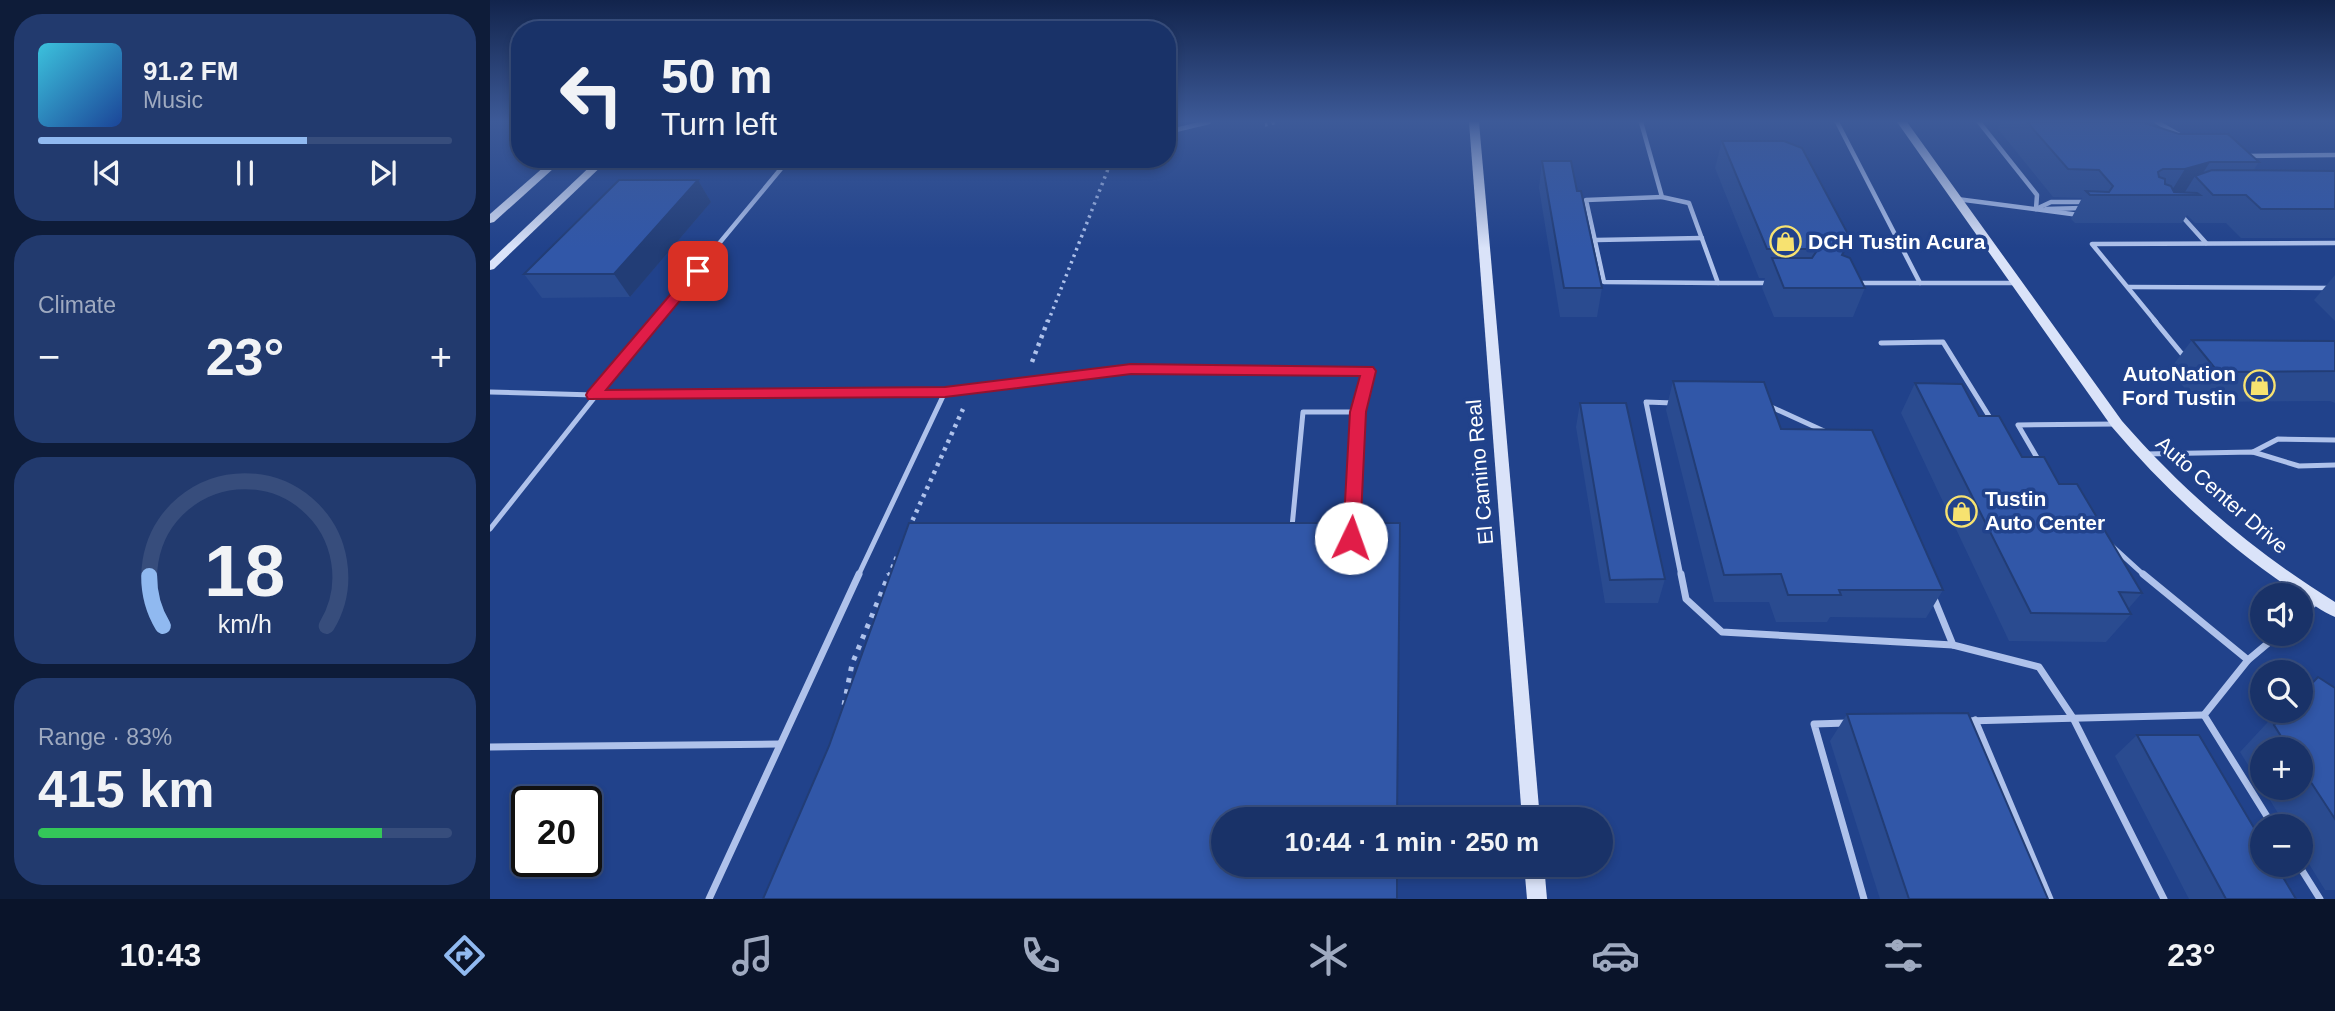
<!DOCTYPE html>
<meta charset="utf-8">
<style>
body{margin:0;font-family:Arial,sans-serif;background:#223a6e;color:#f1f3f6;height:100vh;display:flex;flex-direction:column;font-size:26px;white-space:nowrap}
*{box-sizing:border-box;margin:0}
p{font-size:23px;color:#9faac0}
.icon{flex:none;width:38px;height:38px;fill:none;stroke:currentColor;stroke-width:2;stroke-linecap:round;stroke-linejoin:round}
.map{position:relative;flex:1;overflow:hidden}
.sheet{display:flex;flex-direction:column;gap:14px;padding:14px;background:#0e1c39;width:490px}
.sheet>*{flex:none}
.guide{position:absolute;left:21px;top:21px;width:665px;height:147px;border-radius:28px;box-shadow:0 4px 10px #0003,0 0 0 2px #374d7c;background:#193268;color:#f1f3f6;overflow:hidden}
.controls{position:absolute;left:1760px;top:583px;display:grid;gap:14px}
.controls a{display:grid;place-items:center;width:63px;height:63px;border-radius:50%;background:#193268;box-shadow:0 4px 10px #0003,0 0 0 2px #374d7c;font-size:35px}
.speed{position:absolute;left:21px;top:786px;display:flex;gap:14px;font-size:35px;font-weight:700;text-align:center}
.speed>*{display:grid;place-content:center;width:91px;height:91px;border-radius:50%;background:#193268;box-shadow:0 4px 10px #0003,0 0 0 2px #374d7c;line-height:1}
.speed .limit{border:4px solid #111;border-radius:10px;background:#fff;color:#111}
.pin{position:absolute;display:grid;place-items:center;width:60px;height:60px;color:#fff;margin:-30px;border-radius:14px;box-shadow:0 4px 10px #0006}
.me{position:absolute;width:77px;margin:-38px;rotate:3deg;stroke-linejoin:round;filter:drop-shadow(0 0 5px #0008)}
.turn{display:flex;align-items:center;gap:24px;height:147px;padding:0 35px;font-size:32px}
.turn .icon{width:91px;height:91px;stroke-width:2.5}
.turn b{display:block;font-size:49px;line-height:60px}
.big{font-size:52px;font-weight:800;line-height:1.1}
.sheet .card{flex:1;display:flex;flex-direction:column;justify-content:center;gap:10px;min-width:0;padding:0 24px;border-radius:28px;background:#223a6e}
.sheet .dial{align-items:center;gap:0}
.dial svg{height:182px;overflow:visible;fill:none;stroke:#374d7c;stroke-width:7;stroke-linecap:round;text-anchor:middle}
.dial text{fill:#f1f3f6;stroke:none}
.song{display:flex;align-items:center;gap:21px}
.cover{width:84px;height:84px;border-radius:10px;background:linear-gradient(135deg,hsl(190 70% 55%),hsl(220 70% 35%))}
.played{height:7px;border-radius:4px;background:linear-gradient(90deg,#90b9f0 65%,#374d7c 65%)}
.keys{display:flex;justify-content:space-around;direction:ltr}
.heat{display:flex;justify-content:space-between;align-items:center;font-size:38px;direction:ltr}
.charge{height:10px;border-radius:5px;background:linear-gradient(90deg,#34c759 83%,#374d7c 0)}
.trip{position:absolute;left:721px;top:807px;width:402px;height:70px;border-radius:35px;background:#193268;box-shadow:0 4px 10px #0003,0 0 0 2px #374d7c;font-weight:800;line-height:70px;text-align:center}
.menu{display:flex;height:112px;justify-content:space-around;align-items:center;background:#0a142a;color:#9faac0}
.menu .icon{width:49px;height:49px}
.menu .current{color:#90b9f0}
.menu b{font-size:32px;color:#f1f3f6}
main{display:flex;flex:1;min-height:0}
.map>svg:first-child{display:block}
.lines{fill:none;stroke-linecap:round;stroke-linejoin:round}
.path-far2{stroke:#afc2eb;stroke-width:3.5;stroke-dasharray:2.5 4.5;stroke-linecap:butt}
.path-far1{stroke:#afc2eb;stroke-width:4.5;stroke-dasharray:3.5 5;stroke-linecap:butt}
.path{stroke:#afc2eb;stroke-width:5;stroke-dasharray:4.5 7;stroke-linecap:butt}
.lane-far2{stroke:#afc2eb;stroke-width:4.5}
.lane-far1{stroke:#afc2eb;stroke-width:5}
.lane{stroke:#afc2eb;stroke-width:7}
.secondary{fill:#dae3f9;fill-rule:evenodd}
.wall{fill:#2a4b90;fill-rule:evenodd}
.shaded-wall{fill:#223d76}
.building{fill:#3157a8;stroke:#223d76;stroke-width:2}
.route{fill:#e11d48;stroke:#92132f;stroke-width:2}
.labels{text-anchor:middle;stroke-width:7;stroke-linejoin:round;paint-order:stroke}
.poi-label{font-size:21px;font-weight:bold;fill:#fff;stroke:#21428b;text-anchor:start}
.street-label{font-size:21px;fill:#fff;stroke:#21428b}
</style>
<main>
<section class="sheet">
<div class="card">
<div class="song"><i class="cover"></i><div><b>91.2 FM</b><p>Music</p></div></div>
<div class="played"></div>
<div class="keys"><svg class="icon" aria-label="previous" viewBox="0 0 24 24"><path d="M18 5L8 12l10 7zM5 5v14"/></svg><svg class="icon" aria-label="pause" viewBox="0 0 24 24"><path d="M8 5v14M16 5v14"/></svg><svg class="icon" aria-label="next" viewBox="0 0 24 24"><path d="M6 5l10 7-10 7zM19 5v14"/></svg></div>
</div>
<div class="card"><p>Climate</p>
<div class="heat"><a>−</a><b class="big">23°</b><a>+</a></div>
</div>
<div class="card dial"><svg viewBox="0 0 100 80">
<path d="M14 69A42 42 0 1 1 86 69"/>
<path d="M14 69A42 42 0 0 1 8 47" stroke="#90b9f0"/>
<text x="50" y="56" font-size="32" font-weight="700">18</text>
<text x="50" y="72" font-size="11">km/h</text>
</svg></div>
<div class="card"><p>Range · 83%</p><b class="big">415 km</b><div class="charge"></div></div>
</section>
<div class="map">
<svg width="1845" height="899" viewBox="0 0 1845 899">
<rect width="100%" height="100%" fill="#21428b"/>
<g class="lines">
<g class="path-far2">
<path d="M775 125 787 122"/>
<path d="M558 322 622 159"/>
</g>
<g class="path-far1">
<path d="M542 362 558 320"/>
<path d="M419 528 473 409"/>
<path d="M399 576 407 556"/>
</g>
<path class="path" d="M354 705 362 664 399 574"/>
<g class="lane-far2">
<path d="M1151 122 1172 197 1199 203 1228 283H1280"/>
<path d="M1347 122 1430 283"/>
<path d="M1489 122 1547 195 1546 209"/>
<path d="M1667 122 1691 136"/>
<path d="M677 132 719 122"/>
<path d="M1756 156 1845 155"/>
<path d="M1172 197 1096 200 1114 282 1228 283"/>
<path d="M1467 199 1589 215"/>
<path d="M1546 209 1561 202H1592"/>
<path d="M1556 209 1592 208"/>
<path d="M1690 214 1716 243"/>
<path d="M1106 240 1212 238"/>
<path d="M1367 283H1525"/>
<path d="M1638 287 1845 288"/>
<path d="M164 322 299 159"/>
<path d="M1666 322 1602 244 1845 243"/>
</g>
<g class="lane-far1">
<path d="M1664 320 1692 354H1698"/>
<path d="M1391 343 1453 342 1502 421"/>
<path d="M0 392 104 395 455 392 641 369 878 371 868 412H813L802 527"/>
<path d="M1183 403 1156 402 1191 576"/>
<path d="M1279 406 1334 431"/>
<path d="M1763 452 1788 439 1845 440"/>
<path d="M1655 454 1763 452 1809 466 1845 465"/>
<path d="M1549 461 1528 425 1627 424"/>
<path d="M862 528 868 412"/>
<path d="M0 529 166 320"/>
<path d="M1621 545 1655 576"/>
<path d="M368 576 455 392"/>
</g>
<g class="lane">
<path d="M1191 574 1196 599 1232 632 1463 645"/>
<path d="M1653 574 1758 660"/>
<path d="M1443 596 1463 645 1549 667 1583 718 1674 899"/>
<path d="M1811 614 1828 600"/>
<path d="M1714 715 1783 826"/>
<path d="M1714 715 1758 660 1789 634"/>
<path d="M1485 720 1560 899"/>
<path d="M1476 721 1714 715"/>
<path d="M1357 723 1324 724 1374 899"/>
<path d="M0 747 289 744"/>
<path d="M1808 864 1830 899"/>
<path d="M219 899 369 574"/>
</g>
<g class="secondary">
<path d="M979 122H989L1050 819H1032Z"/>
<path d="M1407 122H1417L1632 421C1694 492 1764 552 1845 602V617C1832 612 1819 601 1810 595 1739 548 1677 492 1622 427Z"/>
<path d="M63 159H74L4 222 0 223V214Z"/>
<path d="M108 159H119L4 269 0 270V261Z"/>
<path d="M1034 864H1054L1057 899H1037Z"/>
</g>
</g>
<g class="wall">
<path d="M1511 122H1652L1769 162 1763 171H1845V238H1751L1736 223H1705L1697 215 1692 223H1585L1581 219 1592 198 1563 197 1508 129Z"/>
<path d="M1232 141 1359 236 1353 256 1375 288 1363 317H1284L1272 288 1275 278H1269L1225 168Z"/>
<path d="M1052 161 1087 191 1112 288 1107 317H1070L1049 188Z"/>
<path d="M208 180 221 202 140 297 52 298 34 274Z"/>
<path d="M1845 275V321L1824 300Z"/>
<path d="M1702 340 1845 341V403L1840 401 1705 402 1680 369Z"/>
<path d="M1183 381 1291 429 1453 590 1436 618 1340 617 1337 622H1286L1279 602H1224L1176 410Z"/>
<path d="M1425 383 1489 416 1532 457 1569 484 1652 593 1638 609 1641 614 1616 642 1519 641 1411 413Z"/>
<path d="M1090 403 1175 579 1168 603H1115L1086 427Z"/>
<path d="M1828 677 1845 688V890H1835L1811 851V826H1796L1750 752 1789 710H1811V691ZM1773 749H1811V788H1773Z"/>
<path d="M1357 714 1558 899H1390L1340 741Z"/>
<path d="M1647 735 1806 899H1699L1625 756Z"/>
</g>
<g class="shaded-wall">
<path d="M1720 162 1709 179 1705 176 1695 192 1684 195H1679L1695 169Z"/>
<path d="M208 180 221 202 140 297 124 274Z"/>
</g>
<g class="building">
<path d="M1537 122H1652L1689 134H1738L1769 162H1720L1695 169H1673L1668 172 1669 177 1675 179V184L1681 186 1684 192 1707 193 1710 195H1600L1596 191 1619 192 1623 186 1609 170 1578 169Z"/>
<path d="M1232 141H1294L1312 148 1359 236H1348L1355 249 1352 255 1360 258 1375 288H1294L1282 258H1322L1326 252 1321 249H1277Z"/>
<path d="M1052 161H1081L1087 191H1091L1112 288H1074Z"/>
<path d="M1722 170 1845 171V209H1771L1756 195H1723L1705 176Z"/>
<path d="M129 180H208L124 274H34Z"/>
<path d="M1702 340 1845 341V371L1728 372Z"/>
<path d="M1183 381 1274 382 1291 429 1382 430 1453 590H1349L1351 595H1298L1291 574 1234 575Z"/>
<path d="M1425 383 1472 384 1489 416H1509L1532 457H1554L1569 484H1587L1652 593 1629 592 1641 614 1541 613Z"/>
<path d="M1090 403H1136L1175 579 1120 580Z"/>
<path d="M419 523H910L907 819H733V864H907V899H273L339 746Z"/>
<path d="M1828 677 1845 688V819L1811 767V749H1799L1784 725 1797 710H1811V695Z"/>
<path d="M1478 713 1558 899H1419L1357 714Z"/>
<path d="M1647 735H1709L1773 843V864H1785L1806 899H1736Z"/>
</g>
<linearGradient id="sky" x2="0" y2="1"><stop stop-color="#12244c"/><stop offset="0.49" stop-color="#3d5a98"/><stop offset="1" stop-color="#3d5a98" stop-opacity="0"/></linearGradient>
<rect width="1845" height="248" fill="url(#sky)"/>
<path class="route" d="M208 267 212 268V274L116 390 455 387 641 364 883 367 886 371 876 412 870 538 867 543H855L853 538 860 412 870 376 641 374 455 397 98 399 96 395 98 391 203 268Z"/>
<defs>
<symbol id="shop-ring" viewBox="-11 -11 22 22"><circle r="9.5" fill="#21428b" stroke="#f7e270" stroke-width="1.5"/><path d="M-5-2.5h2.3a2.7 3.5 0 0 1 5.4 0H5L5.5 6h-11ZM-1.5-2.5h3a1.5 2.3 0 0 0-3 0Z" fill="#f7e270"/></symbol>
</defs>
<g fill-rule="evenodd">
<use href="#shop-ring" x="1278" y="224" width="35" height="35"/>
<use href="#shop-ring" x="1752" y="368" width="35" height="35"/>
<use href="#shop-ring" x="1454" y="494" width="35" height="35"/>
</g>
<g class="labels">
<g class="poi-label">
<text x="1318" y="249">DCH Tustin Acura</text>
<text x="1746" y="381" text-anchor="end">AutoNation<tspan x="1746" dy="24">Ford Tustin</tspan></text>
<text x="1495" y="506">Tustin<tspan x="1495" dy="24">Auto Center</tspan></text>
</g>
<g class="street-label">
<text transform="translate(990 472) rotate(-95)" y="7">El Camino Real</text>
<text transform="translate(1732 495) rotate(41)" y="7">Auto Center Drive</text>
</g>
</g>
</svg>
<div class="controls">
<a><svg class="icon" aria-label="sound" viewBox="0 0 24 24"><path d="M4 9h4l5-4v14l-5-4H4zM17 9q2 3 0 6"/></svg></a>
<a><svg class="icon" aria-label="search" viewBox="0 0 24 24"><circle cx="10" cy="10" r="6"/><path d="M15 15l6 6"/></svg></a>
<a>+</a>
<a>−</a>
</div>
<div class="speed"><div class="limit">20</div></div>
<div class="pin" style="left:208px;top:271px;background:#d93025"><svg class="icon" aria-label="arrive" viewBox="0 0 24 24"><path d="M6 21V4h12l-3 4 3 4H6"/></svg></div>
<svg class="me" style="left:861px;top:538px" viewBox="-20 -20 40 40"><circle r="19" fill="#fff"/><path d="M0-13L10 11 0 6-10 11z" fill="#e11d48"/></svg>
<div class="trip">10:44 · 1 min · 250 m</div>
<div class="guide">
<div class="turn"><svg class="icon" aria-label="left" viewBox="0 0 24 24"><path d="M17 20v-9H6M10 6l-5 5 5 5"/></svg><div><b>50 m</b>Turn left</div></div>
</div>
</div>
</main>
<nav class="menu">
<b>10:43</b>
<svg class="icon current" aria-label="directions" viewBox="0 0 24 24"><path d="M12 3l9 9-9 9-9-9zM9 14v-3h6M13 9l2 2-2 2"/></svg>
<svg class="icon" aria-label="music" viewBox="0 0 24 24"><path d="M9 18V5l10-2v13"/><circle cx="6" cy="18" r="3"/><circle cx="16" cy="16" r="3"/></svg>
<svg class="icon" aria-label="phone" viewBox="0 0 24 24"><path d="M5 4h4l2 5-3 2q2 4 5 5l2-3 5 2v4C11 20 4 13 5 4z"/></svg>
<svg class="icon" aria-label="climate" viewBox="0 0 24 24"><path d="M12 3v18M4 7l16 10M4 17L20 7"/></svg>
<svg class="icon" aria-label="car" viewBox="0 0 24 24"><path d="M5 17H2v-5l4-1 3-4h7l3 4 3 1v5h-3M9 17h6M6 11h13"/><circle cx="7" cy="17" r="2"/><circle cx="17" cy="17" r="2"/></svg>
<svg class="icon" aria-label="filters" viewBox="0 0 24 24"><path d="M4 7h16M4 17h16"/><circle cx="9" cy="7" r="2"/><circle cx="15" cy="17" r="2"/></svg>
<b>23°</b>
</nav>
